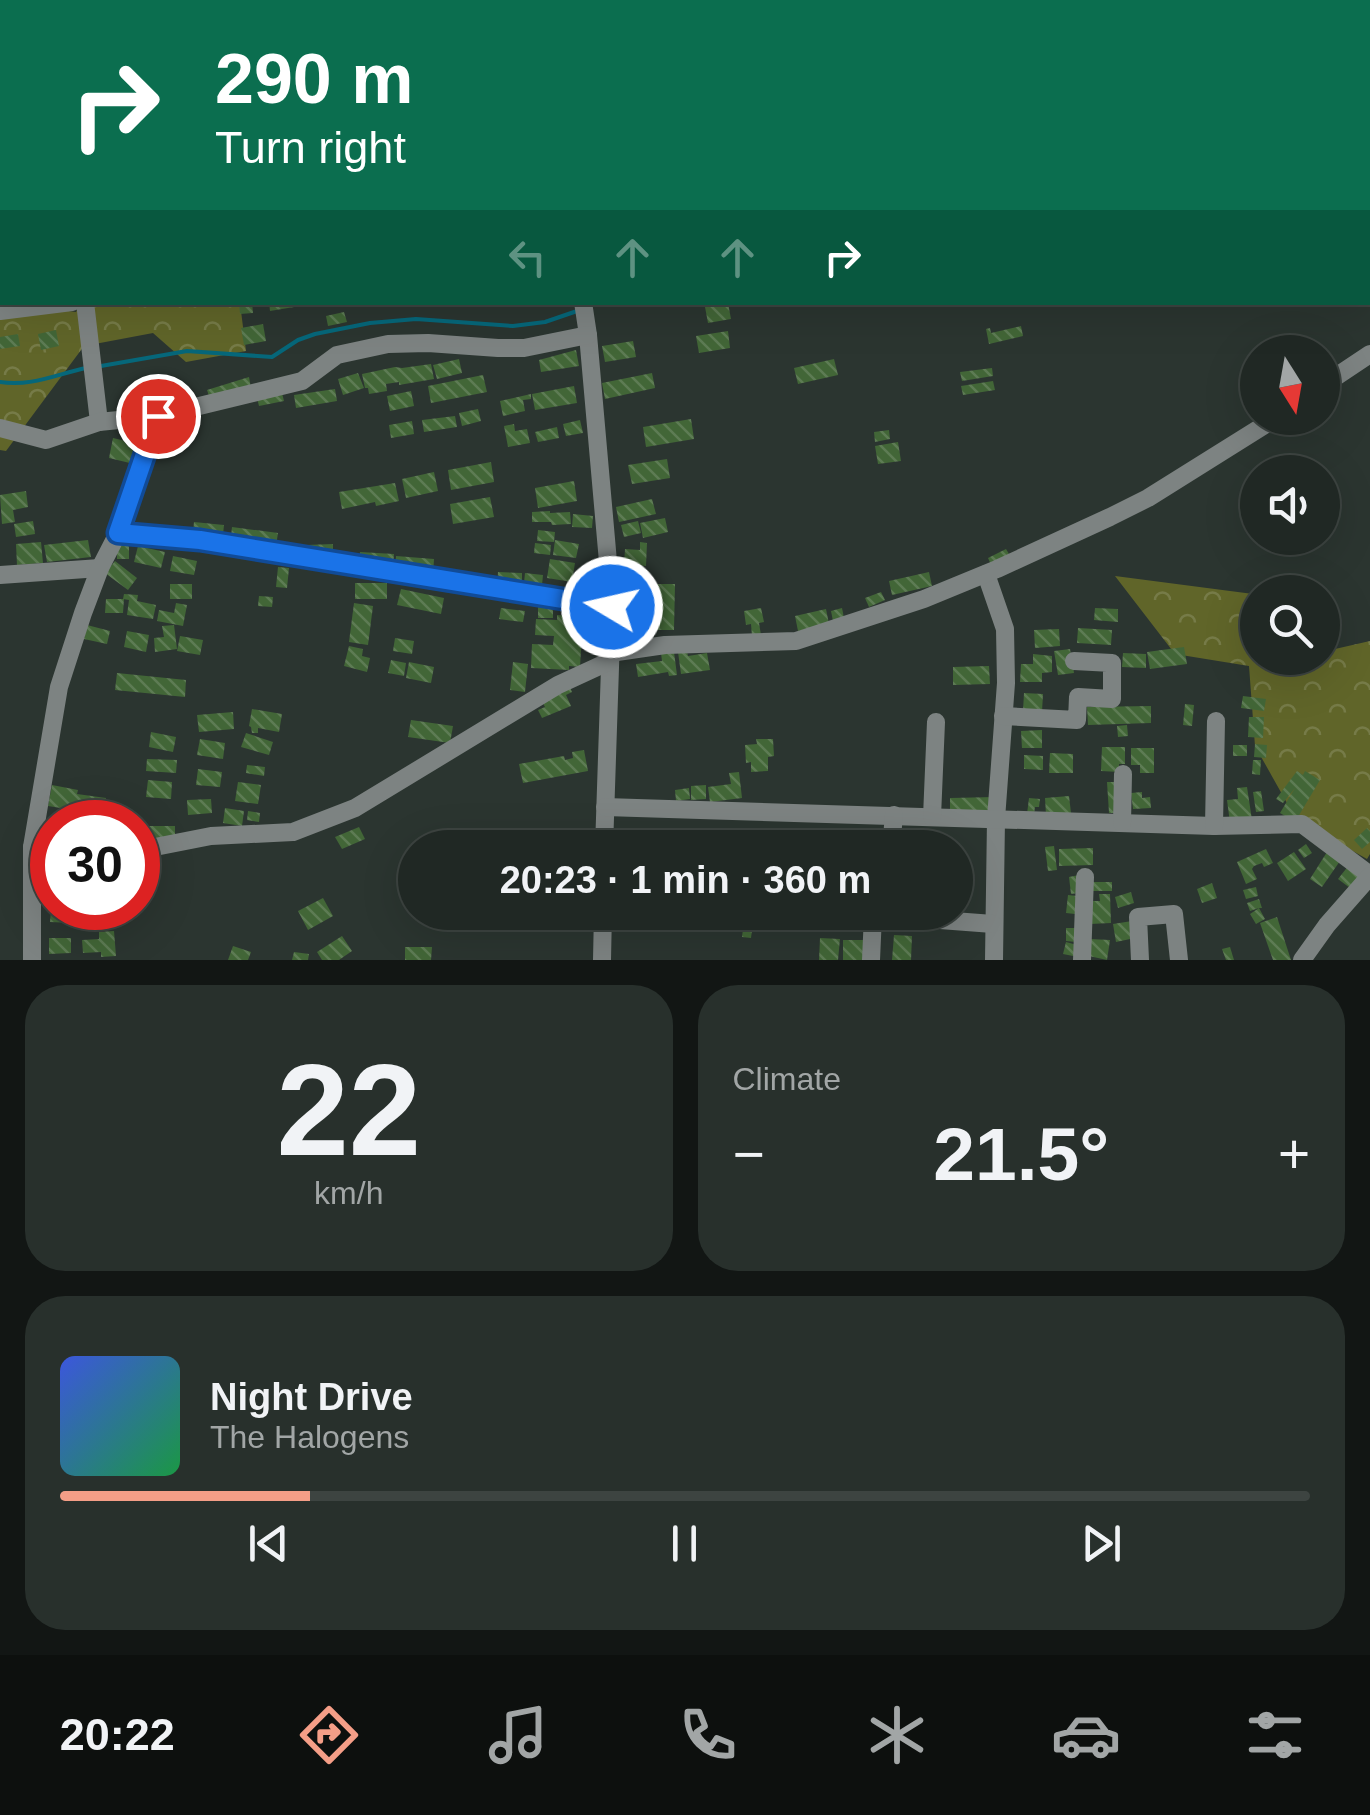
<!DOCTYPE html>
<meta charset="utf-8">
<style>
body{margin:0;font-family:Arial,sans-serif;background:#28302c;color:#f1f3f6;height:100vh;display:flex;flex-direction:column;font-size:38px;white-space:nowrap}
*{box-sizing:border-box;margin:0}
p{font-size:32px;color:#a2a6a6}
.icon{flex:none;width:55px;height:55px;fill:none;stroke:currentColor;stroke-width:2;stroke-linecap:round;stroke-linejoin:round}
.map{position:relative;height:960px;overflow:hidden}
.sheet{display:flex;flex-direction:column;gap:25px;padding:25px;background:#121614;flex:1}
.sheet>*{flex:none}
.hud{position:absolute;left:0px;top:0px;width:1370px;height:305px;box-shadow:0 10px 40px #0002,0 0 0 2px #3d4441;background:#0b6e4f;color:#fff;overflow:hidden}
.needle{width:65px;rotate:169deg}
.tools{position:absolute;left:1240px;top:335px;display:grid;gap:20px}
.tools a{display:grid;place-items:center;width:100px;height:100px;border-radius:50%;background:#202824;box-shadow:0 10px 40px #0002,0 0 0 2px #3d4441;font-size:50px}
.speed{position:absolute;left:30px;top:800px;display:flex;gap:20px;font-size:50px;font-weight:700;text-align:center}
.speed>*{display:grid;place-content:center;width:130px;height:130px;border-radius:50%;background:#202824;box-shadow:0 10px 40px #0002,0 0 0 2px #3d4441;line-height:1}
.speed .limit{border:15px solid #d22;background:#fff;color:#111}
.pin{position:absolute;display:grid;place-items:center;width:85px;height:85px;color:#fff;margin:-42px;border:5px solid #fff;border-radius:50%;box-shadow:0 2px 10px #0007}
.me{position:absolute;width:110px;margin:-55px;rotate:279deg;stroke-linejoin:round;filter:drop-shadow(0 0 8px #0008)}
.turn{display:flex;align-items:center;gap:35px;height:210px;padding:0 50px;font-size:45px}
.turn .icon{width:130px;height:130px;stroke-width:2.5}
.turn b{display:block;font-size:70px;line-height:85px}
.lanes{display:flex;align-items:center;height:95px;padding:0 50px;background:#0003;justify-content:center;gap:50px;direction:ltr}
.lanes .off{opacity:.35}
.big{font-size:75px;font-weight:800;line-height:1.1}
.sheet .card{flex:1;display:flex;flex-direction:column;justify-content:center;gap:15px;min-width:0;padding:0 35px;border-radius:40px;background:#28302c}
.sheet .dial{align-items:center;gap:0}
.dial b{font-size:130px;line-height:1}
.song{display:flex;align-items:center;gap:30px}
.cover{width:120px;height:120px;border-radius:15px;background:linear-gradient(135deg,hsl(230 70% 55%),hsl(140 70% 35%))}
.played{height:10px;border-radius:5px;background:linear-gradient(90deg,#f49e87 20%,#3d4441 20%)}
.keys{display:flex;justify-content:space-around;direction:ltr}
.heat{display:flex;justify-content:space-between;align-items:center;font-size:55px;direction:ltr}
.sheet .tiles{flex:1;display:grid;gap:25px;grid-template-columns:1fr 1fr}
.card:last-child{grid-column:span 2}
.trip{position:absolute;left:398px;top:830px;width:575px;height:100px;border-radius:50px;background:#202824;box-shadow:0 10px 40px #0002,0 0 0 2px #3d4441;font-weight:800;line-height:100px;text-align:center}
.menu{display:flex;height:160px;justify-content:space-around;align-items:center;background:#0d100e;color:#a2a6a6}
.menu .icon{width:70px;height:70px}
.menu .on{color:#f49e87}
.menu b{font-size:45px;color:#f1f3f6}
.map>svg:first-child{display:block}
.forest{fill:url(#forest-crowns)}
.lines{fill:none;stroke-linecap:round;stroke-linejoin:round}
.stream{stroke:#06677a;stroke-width:4}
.building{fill:url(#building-back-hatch)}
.minor{stroke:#7d8382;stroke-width:18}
.route-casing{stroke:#114b97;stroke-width:25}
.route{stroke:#1a73e8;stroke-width:18}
</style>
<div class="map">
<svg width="1370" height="960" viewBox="0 0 1370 960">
<defs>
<pattern id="forest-crowns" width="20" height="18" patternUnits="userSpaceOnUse" patternTransform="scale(2.5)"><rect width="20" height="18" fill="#606529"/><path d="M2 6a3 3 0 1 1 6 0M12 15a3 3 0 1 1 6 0" fill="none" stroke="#767b48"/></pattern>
<pattern id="building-back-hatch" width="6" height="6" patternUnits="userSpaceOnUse" patternTransform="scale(2.5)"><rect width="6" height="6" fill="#426637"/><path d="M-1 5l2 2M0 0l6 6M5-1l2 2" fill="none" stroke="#5d7c54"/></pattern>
</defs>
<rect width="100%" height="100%" fill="#2b3530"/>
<g class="forest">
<path d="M0 302 76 312 80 303H240L246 351 186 362 153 333 84 346 6 451 0 450Z"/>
<path d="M1115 576 1253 594 1257 597 1258 658H1322L1323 641 1335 649 1370 641V854L1367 859 1296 819 1255 746 1249 666 1175 654Z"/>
</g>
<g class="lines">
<g class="stream">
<path d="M1368 98 1370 97"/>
<path d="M101 366 187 351 272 357 298 340 315 334 370 323 416 319 513 326 545 322 580 310"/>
<path d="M0 382C31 387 57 374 86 368"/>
</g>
</g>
<g class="building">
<path d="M239 302H252L253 313 240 314Z"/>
<path d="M269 302H299L300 306 270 311Z"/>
<path d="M728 303 731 319 708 323 705 307Z"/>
<path d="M344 312 347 322 328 326 326 316Z"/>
<path d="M263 324 266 341 244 345 241 328Z"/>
<path d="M1021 326 1023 336 989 344 986 329 990 328 991 333Z"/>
<path d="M56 330 59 346 41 350 38 334Z"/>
<path d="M728 331 730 348 699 353 696 336Z"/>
<path d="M18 334 20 346 0 349V337Z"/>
<path d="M633 341 636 357 605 362 602 346Z"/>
<path d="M576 350 579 366 541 372 539 360Z"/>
<path d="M459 359 462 373 437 379 433 365Z"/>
<path d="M834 359 838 375 798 384 794 368Z"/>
<path d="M431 364 434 379 399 385V382L386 384 387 391 369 394 368 388H365L362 374 395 367 402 368Z"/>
<path d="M992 368 993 376 962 381 960 372Z"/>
<path d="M358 373 364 388 343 395 338 379Z"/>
<path d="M652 373 655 388 605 399 602 383Z"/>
<path d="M483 375 487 392 431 403 428 386Z"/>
<path d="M249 377 251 388 210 399 207 390Z"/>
<path d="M993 381 995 390 963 395 961 386Z"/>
<path d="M574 386 577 403 535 410 532 394Z"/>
<path d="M335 389 337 401 296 408 294 395Z"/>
<path d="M411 391 414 406 390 411 387 396Z"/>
<path d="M282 393 284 401 259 406 257 398Z"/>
<path d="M531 394V399L523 400 525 411 503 416 500 401Z"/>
<path d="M478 409 481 421 462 426 459 413Z"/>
<path d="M455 416 457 427 424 432 422 420Z"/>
<path d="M691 419 694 439 646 447 643 427Z"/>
<path d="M580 420 583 433 566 436 563 424Z"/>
<path d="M412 421 414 434 391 438 389 425Z"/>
<path d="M514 424 515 431 527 429 530 443 508 447 504 426Z"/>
<path d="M557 427 559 438 538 442 535 432Z"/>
<path d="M889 430 890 439 875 442 874 432Z"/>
<path d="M113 438 138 444 134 464 109 458Z"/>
<path d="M898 442 901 461 878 464 875 446Z"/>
<path d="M667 459 670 478 632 484 628 465Z"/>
<path d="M491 462 494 482 451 490 448 470Z"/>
<path d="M434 472 438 491 406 498 402 479Z"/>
<path d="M574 481 577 501 538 508 535 488Z"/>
<path d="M395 483 399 501 376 506 375 502 342 509 339 492Z"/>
<path d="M26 491 28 507 13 510 15 522 2 524 0 495Z"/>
<path d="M490 497 494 517 453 524 450 504Z"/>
<path d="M652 499 656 514 619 522 616 507Z"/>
<path d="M550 511V513L570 512 571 524 552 525 551 522H532V512Z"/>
<path d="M573 514 593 516 592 528 572 527Z"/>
<path d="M665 518 668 532 643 538 640 523Z"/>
<path d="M33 521 35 534 16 537 14 524Z"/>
<path d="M638 521 641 533 624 537 621 525Z"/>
<path d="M194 522 224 525 222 544 192 542Z"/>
<path d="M232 527 278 533 275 552 230 546Z"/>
<path d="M538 530 555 532 554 542 537 541Z"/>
<path d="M88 540 91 557 47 562 44 545Z"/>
<path d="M555 540 579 544 576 558 553 555Z"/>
<path d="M41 542 43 563 17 565 16 544Z"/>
<path d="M640 542 647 543 646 566 624 564 625 549 640 550Z"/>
<path d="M535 543 551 545 550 555 534 553Z"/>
<path d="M333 544V558L306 560V545Z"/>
<rect x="117" y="545" width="12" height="14"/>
<path d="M138 546 165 552 161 568 134 562Z"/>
<path d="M1006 549 1012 559 993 569 988 558Z"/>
<path d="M360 552 394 554 393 569 359 567Z"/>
<path d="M173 556 197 561 194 575 170 571Z"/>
<path d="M396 556 434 559 433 575 395 572Z"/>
<path d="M550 559 575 563 572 582 547 578Z"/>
<path d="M115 561 137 578 128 590 105 573Z"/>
<path d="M278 567 289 568 287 588 276 587Z"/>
<path d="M625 568H644V587H624Z"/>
<path d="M498 572 522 573V586H497Z"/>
<path d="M929 572 932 586 892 595 889 581Z"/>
<path d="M525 573 543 575 542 585 524 583Z"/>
<rect x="355" y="583" width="32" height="16"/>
<path d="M578 583 594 586 592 599 576 597Z"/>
<rect x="170" y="584" width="22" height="15"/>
<path d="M652 584H675L674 630H651Z"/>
<path d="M401 589 444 598 441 614 397 605Z"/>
<path d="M628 590 642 592 639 609 625 607Z"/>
<path d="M881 592 885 600 869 607 865 598Z"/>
<path d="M124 594 138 595 137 601 156 605 153 619 127 615 129 600 123 599Z"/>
<path d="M259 596 273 597 272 607 258 606Z"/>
<path d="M106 599H124L123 613H105Z"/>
<path d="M176 603 187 605 183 626 157 621 159 610 174 613Z"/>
<path d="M354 603 373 606 368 645 349 642Z"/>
<rect x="538" y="606" width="15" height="12"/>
<path d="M501 608 525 611 523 622 499 619Z"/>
<path d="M761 608 764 622 759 623 761 635 752 636 751 624 746 625 744 611Z"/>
<path d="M842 608 844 618 833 621 831 611Z"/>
<path d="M1095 608 1118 609V622L1094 620Z"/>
<path d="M826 609 829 624 798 631 795 616Z"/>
<path d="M557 615 583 617 580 667 569 666V670L531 668 532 644 553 645 554 636 535 635 536 619 557 620Z"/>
<path d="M87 625 110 631 107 644 84 639Z"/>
<path d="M174 625 177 649 155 652 154 638 164 637 162 626Z"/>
<path d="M631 626 634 641 624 644 620 628Z"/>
<path d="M1078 628 1112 630 1111 645 1077 643Z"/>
<path d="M1059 629 1060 646 1035 648 1034 630Z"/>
<path d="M127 631 149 635 146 652 124 647Z"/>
<path d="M180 636 203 640 200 655 177 651Z"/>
<path d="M395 638 414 641 412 654 393 651Z"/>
<path d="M349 646 363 649 362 656 370 658 367 672 344 666Z"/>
<path d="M1184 647 1187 664 1150 669 1147 652Z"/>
<path d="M1070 649 1074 673 1058 675 1054 651Z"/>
<path d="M687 651 688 656 707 653 710 670 681 674 678 652Z"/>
<path d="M674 652 677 675 669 676 668 672 638 677 636 664 662 661 661 653Z"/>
<path d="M1123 653 1146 654V668L1122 667Z"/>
<path d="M1033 654 1052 656V672L1042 673V682H1020L1021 664H1033Z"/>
<path d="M391 660 406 663 404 676 388 673Z"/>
<path d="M409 662 434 667 431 683 406 678Z"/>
<path d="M513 662 528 664 525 692 510 690Z"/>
<path d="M989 666 990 684 953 685V667Z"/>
<path d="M117 673 186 680 185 697 115 690Z"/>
<path d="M569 685 572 692 566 695 571 706 542 718 538 710 545 707 540 697Z"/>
<path d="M1024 693 1043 694 1042 712 1023 711Z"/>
<path d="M1243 696 1266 699 1264 711 1241 708Z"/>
<path d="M1185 704 1194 705 1192 726 1183 725Z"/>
<path d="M1151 706V723L1088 725 1087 707Z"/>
<path d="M252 709 282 714 279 732 258 728V733H252L251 727 249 726Z"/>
<path d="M233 712 234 729 199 732 197 715Z"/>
<path d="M1249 717H1264L1263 738 1248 737Z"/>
<path d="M411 720 453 726 450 743 408 737Z"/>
<path d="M1127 725 1128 736 1118 737 1117 726Z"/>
<path d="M1042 730V748H1022L1021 731Z"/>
<path d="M151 732 176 737 173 752 149 747Z"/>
<path d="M246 733 273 742 269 755 241 747Z"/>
<path d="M200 739 225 743 223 759 197 755Z"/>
<path d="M756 739H773L774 756 768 757V771L751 772V762L746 763 745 745 757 744Z"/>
<path d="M1255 744 1267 745 1266 758 1254 757Z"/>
<rect x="1233" y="745" width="14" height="11"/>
<path d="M1102 747H1125V764H1119V772L1101 771Z"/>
<path d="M1131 748H1154V773H1140V765H1131Z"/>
<path d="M584 750 588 771 523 783 519 764 564 756 565 760 573 758 572 752Z"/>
<path d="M1050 753 1073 754V773H1049Z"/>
<path d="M1024 755 1043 756V770L1024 769Z"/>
<path d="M147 759 177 760 176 773 146 771Z"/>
<path d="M1253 760H1261L1260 775 1252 774Z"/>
<path d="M247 765 265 767 264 776 246 773Z"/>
<path d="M198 769 222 772 220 787 196 785Z"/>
<path d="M1297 771 1303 775 1305 771 1320 780 1295 822 1280 813 1295 788 1283 803 1276 799Z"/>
<path d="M739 772 742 798 710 802 708 787 731 784 729 773Z"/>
<path d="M148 780 172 782 171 799 146 797Z"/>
<path d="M238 782 261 785 258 804 235 801Z"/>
<path d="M1107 782H1119L1121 813H1109Z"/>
<path d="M52 785 78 790 77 794 106 798 104 815 48 806Z"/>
<path d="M706 785V799L691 800V786Z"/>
<path d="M1247 787 1252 820 1230 823 1227 800 1238 799 1237 788Z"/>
<path d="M689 788 690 799 676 801 675 790Z"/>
<path d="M1261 791 1264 811 1256 812 1253 792Z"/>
<path d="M1142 792V798L1150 797 1151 808 1133 809 1131 793Z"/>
<path d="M1069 796 1071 813 1046 815 1045 798Z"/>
<path d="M995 797 991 810 950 812V798Z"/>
<path d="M1029 798 1040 799 1039 807H1035L1034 814H1027Z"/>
<path d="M211 799 212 813 188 815 187 800Z"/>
<path d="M225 808 244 811 242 826 223 823Z"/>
<path d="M248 811 260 813 259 822 247 820Z"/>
<rect x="139" y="826" width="36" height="15"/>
<path d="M359 827 365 839 342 849 335 837Z"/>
<path d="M1367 828 1370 831V842L1362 849 1354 840Z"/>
<path d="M1306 844 1312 853 1304 858 1298 850Z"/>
<path d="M1054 846 1057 870 1048 871 1045 847Z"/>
<path d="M1093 848V865L1059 866V849Z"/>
<path d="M1266 849 1273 863 1264 867 1262 863 1254 866 1252 869 1257 879 1246 884 1237 862Z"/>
<path d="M1294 852 1306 869 1288 881 1277 863Z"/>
<path d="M1327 852 1340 861 1322 887 1310 879Z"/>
<path d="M1349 865 1361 874 1350 888 1338 879Z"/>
<path d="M1084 874 1087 892 1071 894 1069 877Z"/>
<rect x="1091" y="882" width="21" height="9"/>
<path d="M1212 883 1217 898 1202 903 1197 889Z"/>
<path d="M1256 887 1258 896 1246 899 1243 890Z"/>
<path d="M1131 892 1134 903 1118 908 1115 897Z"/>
<path d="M1099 894H1110L1111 923 1090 924 1089 901H1100Z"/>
<path d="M1068 895 1086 897 1084 915 1066 913Z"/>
<path d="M323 898 333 916 308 930 298 911Z"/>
<path d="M1259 899 1262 908H1259L1265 919 1256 924 1250 914 1259 908 1250 911 1247 903Z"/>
<path d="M51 910 71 911V923L50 922Z"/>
<path d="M429 912H440L442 927 432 929Z"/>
<path d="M745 912H760L756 931 752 930 751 938 742 937Z"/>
<path d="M1277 917 1291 960H1273L1260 923Z"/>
<path d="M1132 921 1135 938 1116 942 1113 924Z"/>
<path d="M1066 928H1076V942L1066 941Z"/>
<path d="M114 931 116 956 101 957V952L83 953 82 940 99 939V932Z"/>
<path d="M894 935 912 936 911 960H892Z"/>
<path d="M342 936 352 951 339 960H322L317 952Z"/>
<path d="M49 938H71V953L49 954Z"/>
<path d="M820 938 840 939 838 960H819Z"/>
<path d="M1090 939 1110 940 1107 960 1089 956Z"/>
<rect x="843" y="940" width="26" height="20"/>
<path d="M1066 942 1081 946 1078 957 1063 954Z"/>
<path d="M233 946 251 952 248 960H228Z"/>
<path d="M405 947H432L431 960H405Z"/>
<path d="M1230 947 1234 960H1226L1222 949Z"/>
<path d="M294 952 309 954 308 960H292Z"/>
</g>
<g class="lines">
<g class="minor">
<path d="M63 0V2"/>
<path d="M558 0V2"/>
<path d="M1194 0 1195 2"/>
<path d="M331 2 377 0"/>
<path d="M1122 2 1125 0"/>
<path d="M0 83H2"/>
<path d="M1368 281 1370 285"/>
<path d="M85 302 99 422"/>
<path d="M583 302 588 335 612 607 604 848"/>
<path d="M0 311 72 302"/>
<path d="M1322 386 1370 354"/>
<path d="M0 428 46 440 99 422 158 416 302 381 337 355 388 344 428 343 498 348H524L588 335"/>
<path d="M118 533 199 540 612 607"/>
<path d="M986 574 1005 629 1006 683 996 819 994 960"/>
<path d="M0 575 100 568"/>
<path d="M610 653 665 645 796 641 924 599 997 569 1110 517 1148 498 1276 418"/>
<path d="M1003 716 1077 720 1078 697 1112 699V663L1074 661"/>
<path d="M605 807 1214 826 1302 824 1370 875"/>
<path d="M932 817 936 722"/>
<path d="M1122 823 1123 774"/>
<path d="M1214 826 1216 721"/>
<path d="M32 847 52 843"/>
<path d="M138 847 150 848 211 836 293 832 355 808 558 685 610 661"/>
<path d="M891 848 894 815"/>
<path d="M834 912 993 924"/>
<path d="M32 960V847L59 687 83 613 100 568 118 533 158 416"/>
<path d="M602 960 603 912"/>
<path d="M871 960 873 915"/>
<path d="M1082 960 1085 877"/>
<path d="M1140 960 1138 917 1174 914 1179 960"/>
<path d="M1302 960 1327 925 1370 876"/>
</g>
</g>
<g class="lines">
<defs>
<path id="route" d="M158 416 118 533 200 540 612 607"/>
</defs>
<use href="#route" class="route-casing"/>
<use href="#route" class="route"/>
</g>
</svg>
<div class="tools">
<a><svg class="needle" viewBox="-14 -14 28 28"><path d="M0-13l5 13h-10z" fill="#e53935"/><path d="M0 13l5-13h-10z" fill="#a2a6a6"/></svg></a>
<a><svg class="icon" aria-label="sound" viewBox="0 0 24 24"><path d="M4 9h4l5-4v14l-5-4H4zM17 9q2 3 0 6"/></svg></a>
<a><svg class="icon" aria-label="search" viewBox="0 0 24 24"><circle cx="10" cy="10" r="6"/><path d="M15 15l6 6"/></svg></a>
</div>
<div class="speed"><div class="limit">30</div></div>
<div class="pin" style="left:158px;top:416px;background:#d93025"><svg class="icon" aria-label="arrive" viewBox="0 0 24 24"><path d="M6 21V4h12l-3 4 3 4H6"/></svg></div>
<svg class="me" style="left:612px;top:607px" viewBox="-20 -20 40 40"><circle r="17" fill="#1a73e8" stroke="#fff" stroke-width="3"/><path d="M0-11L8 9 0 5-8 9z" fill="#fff"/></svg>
<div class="trip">20:23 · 1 min · 360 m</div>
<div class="hud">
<div class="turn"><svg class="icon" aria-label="right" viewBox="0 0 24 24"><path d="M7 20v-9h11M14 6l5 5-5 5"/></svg><div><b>290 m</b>Turn right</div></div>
<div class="lanes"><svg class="icon off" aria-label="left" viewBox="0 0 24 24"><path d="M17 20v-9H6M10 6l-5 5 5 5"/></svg><svg class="icon off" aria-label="ahead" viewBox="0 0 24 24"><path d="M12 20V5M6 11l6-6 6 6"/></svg><svg class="icon off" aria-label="ahead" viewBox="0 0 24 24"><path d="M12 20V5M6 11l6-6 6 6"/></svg><svg class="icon" aria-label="right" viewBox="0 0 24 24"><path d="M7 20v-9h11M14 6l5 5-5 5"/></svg></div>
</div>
</div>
<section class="sheet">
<div class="tiles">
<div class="card dial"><b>22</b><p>km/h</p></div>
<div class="card"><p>Climate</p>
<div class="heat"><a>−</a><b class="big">21.5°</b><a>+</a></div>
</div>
<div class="card">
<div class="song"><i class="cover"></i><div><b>Night Drive</b><p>The Halogens</p></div></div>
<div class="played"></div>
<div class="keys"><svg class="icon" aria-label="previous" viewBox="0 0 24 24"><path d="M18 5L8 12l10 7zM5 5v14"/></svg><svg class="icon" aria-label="pause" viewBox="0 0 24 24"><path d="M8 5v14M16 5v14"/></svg><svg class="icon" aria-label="next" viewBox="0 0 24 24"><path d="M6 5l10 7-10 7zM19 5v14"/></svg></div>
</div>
</div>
</section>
<nav class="menu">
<b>20:22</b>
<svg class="icon on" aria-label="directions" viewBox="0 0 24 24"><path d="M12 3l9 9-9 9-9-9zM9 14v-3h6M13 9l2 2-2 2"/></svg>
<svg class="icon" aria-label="music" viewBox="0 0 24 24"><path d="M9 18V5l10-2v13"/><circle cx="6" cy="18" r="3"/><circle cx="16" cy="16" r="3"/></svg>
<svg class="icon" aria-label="phone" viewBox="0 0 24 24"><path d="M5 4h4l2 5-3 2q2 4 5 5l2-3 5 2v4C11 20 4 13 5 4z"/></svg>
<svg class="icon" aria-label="climate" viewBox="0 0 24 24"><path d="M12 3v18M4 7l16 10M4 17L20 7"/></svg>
<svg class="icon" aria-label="car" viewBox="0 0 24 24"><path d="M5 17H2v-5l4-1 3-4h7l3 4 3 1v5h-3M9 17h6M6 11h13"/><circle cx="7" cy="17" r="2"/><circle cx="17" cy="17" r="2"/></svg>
<svg class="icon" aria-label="filters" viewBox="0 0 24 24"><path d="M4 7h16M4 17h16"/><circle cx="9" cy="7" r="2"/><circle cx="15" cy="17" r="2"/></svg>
</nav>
